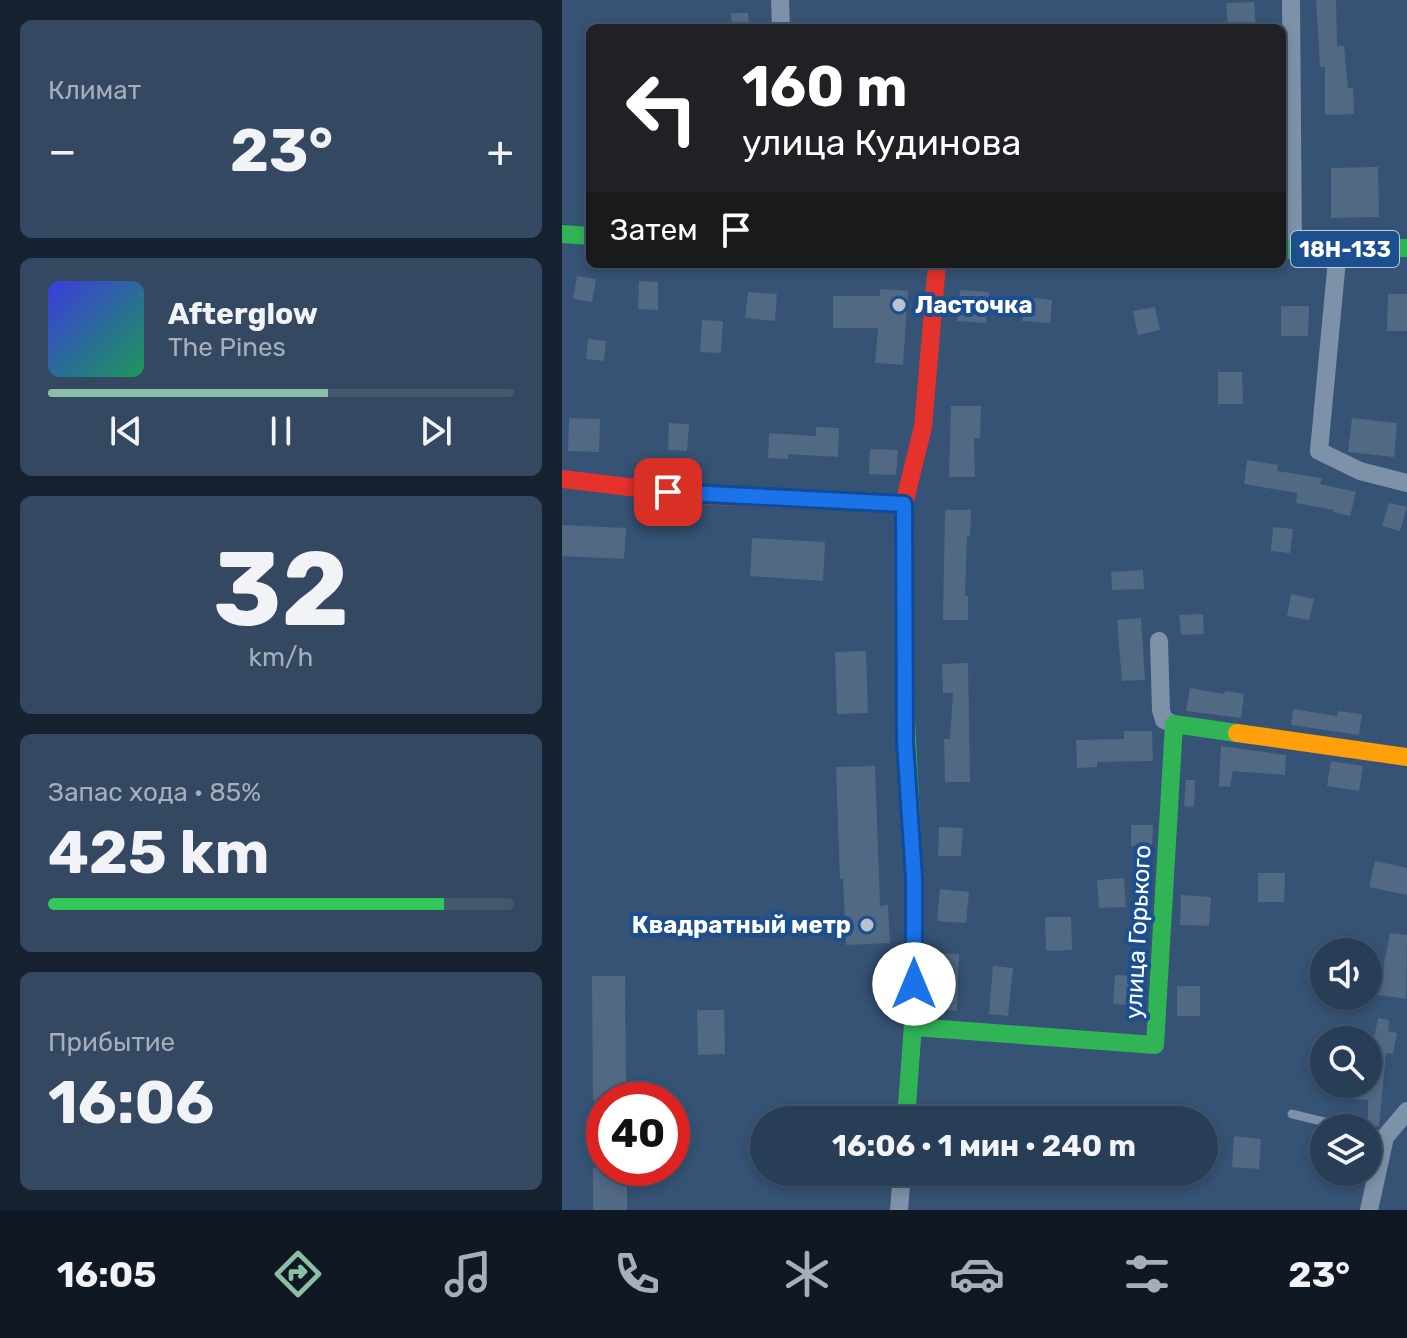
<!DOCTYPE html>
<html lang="ru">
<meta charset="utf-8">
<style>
body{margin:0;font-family:Rubik,sans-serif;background:#344961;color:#f1f3f6;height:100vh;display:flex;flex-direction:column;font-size:30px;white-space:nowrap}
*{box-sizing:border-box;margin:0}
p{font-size:26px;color:#a5aeba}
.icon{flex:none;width:44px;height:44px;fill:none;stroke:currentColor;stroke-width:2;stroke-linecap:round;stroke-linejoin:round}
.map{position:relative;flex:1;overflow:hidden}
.drawer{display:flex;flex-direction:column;gap:20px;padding:20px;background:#162230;width:562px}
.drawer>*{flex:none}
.banner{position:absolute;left:24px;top:24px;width:700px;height:244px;border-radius:12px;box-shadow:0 4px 12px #0003,0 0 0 2px #44576d;background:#202124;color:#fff;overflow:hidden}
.fabs{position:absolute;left:748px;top:938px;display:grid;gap:16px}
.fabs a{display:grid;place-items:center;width:72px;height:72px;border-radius:50%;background:#283e57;box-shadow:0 4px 12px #0003,0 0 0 2px #44576d;font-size:40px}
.speed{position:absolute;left:24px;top:1082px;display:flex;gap:16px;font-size:40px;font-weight:700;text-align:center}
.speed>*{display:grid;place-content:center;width:104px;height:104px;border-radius:50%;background:#283e57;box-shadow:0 4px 12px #0003,0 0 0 2px #44576d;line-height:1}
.speed .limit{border:12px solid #d22;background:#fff;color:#111}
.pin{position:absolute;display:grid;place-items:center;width:68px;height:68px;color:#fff;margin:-34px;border-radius:16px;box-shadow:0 4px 12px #0006}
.me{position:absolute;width:88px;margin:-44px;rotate:0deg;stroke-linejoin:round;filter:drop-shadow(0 0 6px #0008)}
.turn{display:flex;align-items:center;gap:28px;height:168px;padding:0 24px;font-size:36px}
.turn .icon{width:104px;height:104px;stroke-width:2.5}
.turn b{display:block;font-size:56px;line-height:68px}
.then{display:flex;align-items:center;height:76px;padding:0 24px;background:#0003;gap:16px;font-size:30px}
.big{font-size:60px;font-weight:700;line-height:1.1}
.drawer .tile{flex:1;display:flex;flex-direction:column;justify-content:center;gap:12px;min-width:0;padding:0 28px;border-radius:12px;background:#344961}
.drawer .dial{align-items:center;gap:0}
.dial b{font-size:104px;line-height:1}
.song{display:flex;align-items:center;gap:24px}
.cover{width:96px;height:96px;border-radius:12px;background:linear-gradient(135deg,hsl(240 70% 55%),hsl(150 70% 35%))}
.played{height:8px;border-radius:4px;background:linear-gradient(90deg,#8abfa5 60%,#44576d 60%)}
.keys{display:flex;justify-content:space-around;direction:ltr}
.heat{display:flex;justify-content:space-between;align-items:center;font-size:44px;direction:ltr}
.charge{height:12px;border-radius:6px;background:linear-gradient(90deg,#34c759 85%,#44576d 0)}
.trip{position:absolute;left:188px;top:1106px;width:468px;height:80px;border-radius:40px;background:#283e57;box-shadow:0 4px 12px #0003,0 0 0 2px #44576d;font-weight:700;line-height:80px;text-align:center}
.tab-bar{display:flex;height:128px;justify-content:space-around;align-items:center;background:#101923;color:#a5aeba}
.tab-bar .icon{width:56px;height:56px}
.tab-bar .selected{color:#8abfa5}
.tab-bar b{font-size:36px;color:#f1f3f6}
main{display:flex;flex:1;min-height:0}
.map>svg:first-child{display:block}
.building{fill:#526984}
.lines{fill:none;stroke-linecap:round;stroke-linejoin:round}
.lane{stroke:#7d92a8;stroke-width:9}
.street{stroke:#7d92a8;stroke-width:18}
.fast{stroke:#30b455;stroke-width:18}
.slow{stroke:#ff9f0a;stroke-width:18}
.jam{stroke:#e5322d;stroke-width:18}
.route-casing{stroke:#114b97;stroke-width:20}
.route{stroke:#1a73e8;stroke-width:14}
.poi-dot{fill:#b9c2ce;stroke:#1b4f8f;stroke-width:3}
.labels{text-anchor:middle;stroke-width:8;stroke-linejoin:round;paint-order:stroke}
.shield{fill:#1b4f8f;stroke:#bbcadd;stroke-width:2}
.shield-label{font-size:22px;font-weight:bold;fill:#fff}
.poi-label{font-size:24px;font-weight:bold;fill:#fff;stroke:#1b4f8f;text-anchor:start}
.street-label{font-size:24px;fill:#fff;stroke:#1b4f8f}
</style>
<main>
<section class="drawer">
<div class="tile"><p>Климат</p>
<div class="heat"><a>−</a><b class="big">23°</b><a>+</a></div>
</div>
<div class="tile">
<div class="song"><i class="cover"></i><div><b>Afterglow</b><p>The Pines</p></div></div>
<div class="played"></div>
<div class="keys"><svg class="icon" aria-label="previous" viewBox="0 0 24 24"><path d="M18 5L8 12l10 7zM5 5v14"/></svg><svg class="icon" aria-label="pause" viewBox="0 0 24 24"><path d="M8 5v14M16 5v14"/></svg><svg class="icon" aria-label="next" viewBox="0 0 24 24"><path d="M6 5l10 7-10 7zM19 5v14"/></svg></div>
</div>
<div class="tile dial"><b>32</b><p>km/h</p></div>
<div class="tile"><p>Запас хода · 85%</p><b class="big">425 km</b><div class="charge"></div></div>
<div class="tile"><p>Прибытие</p><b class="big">16:06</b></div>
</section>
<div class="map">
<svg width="845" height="1210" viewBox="0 0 845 1210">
<rect width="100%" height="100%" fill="#365274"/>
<g class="building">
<path d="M754 0H774L775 46H782L786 88H791L792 114 763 115V67H758Z"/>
<path d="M692 2 694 28H666L664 3Z"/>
<path d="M169 13H186L187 28H170Z"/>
<path d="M816 167 817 217 769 218V168Z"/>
<path d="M15 276 34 279 30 302 11 299Z"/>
<path d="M77 281 96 282V310L76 309Z"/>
<path d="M318 289 346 291 341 365 313 363 316 328H271V296H318Z"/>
<path d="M398 290 427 292 424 323 395 321Z"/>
<path d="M186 292 215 294 213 321 183 318Z"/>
<path d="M826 294H845V331H825Z"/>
<path d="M463 297 490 300 488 323 460 321Z"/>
<path d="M719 306H747L746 336H719Z"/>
<path d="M593 307 598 330 576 335 571 311Z"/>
<path d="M140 320 161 321 159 353 138 352Z"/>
<path d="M26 339 44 341 42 361 24 359Z"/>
<path d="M656 372H680L681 404H656Z"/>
<path d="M389 406H419L418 438H412L413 477H387Z"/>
<path d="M7 418 38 419 37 452 6 451Z"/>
<path d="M790 418 835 423 832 457 786 452Z"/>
<path d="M107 423 127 424 125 451 106 450Z"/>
<path d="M254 427 277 428 276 457 226 454V459L206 458 207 433 254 436Z"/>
<path d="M308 449 336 450 334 475 307 474Z"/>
<path d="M685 460 716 465 715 471 760 478 758 484 794 492 788 516 771 512 772 510 734 503 735 493 682 484Z"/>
<path d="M827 503 845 507 838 531 820 526Z"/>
<path d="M383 510H409L408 536H405L403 596H406V620H381Z"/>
<path d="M0 525 64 528 62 559 0 556Z"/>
<path d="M711 527 731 529 728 553 709 551Z"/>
<path d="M190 538 263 542 261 581 188 576Z"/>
<path d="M581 570 582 589 550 590 549 572Z"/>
<path d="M729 594 752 599 747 620 725 616Z"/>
<path d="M641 614 642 634 619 635 617 615Z"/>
<path d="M579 618 583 680 560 681 555 620Z"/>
<path d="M304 651 306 713 275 714 273 652Z"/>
<path d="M406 663 408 782H383L382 739H388L391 693H381L380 664Z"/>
<path d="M628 688 662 694 663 691 682 694 679 718 624 711Z"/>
<path d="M731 709 775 716 776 711 800 714 797 735 729 725Z"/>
<path d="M562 731H590L591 761 535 762V767L515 768 514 740 562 739Z"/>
<path d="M659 746 724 755 723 775 671 771 668 787 657 786Z"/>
<path d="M769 761 801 766 797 791 765 786Z"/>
<path d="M313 766 318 906 326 905 328 943 284 945 281 878 278 879 274 767Z"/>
<path d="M624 780H633L632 807 622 806Z"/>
<path d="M569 825H591L590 845 569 846Z"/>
<path d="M377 827 401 828 399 856H376Z"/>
<path d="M813 861 845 868V895L807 887Z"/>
<path d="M696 873H723L722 902H696Z"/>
<path d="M562 878 564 907 537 908 535 880Z"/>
<path d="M378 889 407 892 404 923 375 921Z"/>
<path d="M619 895 649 897 647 926 618 925Z"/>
<path d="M483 917H509L510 950 484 951Z"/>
<path d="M828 933 845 935 844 999 816 995Z"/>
<path d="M371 953 397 954 395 1011 375 1009 378 979H370Z"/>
<path d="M431 966 451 968 446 1016 427 1014Z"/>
<path d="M553 975 582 976 580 1006 551 1004Z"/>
<path d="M30 976H63L64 1100H31Z"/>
<rect x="615" y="986" width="23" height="30"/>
<path d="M135 1010H162L163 1054 136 1055Z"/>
<path d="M816 1018 827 1020 826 1031 835 1033 831 1054 824 1053 817 1126H806V1100L792 1099 793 1084H806V1070Z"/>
<path d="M672 1136 699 1139 697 1169 670 1167Z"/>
<rect x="31" y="1168" width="34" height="42"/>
</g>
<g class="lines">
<g class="lane">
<path d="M730 1114 788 1128"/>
<path d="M806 1133 823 1137"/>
</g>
<g class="street">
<path d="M218 0 219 28"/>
<path d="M729 0 731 250"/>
<path d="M776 249 757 451 798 471 845 483"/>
<path d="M597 641 599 710 602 720 612 724"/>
<path d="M337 1210 340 1172"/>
<path d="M807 1210 823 1137 845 1111"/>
</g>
<g class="fast">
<path d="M0 234 28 236"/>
<path d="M720 250 845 248"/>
<path d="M343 700 352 878V1011L344 1120"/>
<path d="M352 1027 593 1045 612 724 675 733"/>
</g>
<path class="slow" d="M675 733 845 757"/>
<g class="jam">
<path d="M0 479 133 495 342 504"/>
<path d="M343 700 342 504 361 427 375 264"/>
</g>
</g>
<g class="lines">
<defs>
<path id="route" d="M106 492 342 504 343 742 352 878V984"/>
</defs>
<use href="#route" class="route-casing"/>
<use href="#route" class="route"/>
</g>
<g class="poi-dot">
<circle cx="337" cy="305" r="8"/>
<circle cx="305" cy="925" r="8"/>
</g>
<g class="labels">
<rect class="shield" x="729" y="231" width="108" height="36" rx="6"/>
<g class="shield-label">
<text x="783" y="257">18Н-133</text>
</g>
<g class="poi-label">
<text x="353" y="313">Ласточка</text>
<text x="289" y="933" text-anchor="end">Квадратный метр</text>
</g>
<g class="street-label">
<text transform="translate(576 932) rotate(-87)" y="8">улица Горького</text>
</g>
</g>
</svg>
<div class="fabs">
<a><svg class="icon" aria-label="sound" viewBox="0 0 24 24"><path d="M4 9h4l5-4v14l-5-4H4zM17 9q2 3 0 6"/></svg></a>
<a><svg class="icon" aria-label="search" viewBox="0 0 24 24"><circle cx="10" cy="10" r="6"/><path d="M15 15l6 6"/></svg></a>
<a><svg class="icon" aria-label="layers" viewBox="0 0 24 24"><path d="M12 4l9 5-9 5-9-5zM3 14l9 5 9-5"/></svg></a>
</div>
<div class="speed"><div class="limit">40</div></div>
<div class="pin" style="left:106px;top:492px;background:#d93025"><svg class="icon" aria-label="arrive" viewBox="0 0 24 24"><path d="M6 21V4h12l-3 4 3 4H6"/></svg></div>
<svg class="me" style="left:352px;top:984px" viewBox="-20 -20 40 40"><circle r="19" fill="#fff"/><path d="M0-13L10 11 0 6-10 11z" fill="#1a73e8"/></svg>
<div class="trip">16:06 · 1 мин · 240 m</div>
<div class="banner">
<div class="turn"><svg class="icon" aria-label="left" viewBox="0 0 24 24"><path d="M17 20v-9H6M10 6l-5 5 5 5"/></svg><div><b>160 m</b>улица Кудинова</div></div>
<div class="then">Затем<svg class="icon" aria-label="arrive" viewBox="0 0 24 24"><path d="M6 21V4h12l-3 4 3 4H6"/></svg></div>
</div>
</div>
</main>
<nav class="tab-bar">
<b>16:05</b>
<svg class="icon selected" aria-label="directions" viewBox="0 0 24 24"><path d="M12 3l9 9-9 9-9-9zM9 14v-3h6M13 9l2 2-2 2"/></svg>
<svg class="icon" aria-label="music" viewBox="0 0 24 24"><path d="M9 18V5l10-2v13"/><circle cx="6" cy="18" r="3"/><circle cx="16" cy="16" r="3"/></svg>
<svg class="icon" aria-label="phone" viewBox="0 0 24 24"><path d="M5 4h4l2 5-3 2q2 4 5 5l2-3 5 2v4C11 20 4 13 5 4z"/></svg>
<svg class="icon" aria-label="climate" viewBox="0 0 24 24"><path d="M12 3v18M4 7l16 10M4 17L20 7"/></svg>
<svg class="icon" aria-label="car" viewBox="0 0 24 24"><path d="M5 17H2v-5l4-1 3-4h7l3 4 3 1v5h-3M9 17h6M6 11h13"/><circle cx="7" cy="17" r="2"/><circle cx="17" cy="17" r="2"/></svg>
<svg class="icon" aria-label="filters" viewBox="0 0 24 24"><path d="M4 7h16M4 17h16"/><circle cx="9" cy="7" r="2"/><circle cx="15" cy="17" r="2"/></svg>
<b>23°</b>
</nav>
